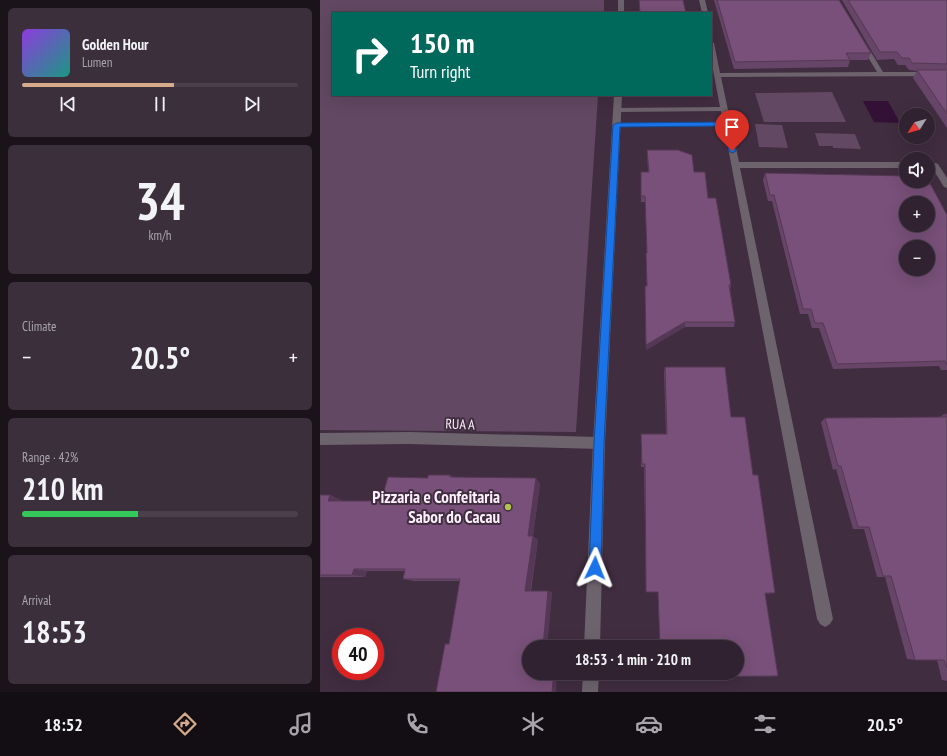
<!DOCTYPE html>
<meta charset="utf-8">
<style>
body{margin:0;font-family:"PT Sans Narrow",sans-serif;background:#3c2f3c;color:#f1f3f6;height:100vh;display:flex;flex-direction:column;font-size:15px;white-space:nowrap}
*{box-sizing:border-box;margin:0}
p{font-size:13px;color:#a8a4ab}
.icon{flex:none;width:22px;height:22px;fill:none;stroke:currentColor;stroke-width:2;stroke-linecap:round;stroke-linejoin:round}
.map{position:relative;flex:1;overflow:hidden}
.side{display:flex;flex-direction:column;gap:8px;padding:8px;background:#1a131a;width:320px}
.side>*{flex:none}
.banner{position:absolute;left:12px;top:12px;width:380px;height:84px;border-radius:0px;box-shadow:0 4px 16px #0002,0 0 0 1px #4b3f4c;background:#00695c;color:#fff;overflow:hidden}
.needle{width:26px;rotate:233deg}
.buttons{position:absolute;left:579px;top:108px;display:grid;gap:8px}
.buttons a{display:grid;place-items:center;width:36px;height:36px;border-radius:50%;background:#302230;box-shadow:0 4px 16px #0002,0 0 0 1px #4b3f4c;font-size:20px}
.speed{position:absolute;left:12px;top:628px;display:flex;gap:8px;font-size:20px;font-weight:700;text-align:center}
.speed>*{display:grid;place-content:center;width:52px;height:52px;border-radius:50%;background:#302230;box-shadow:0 4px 16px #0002,0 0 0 1px #4b3f4c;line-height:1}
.speed .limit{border:6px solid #d22;background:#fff;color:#111}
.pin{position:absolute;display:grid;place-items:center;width:34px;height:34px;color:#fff;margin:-41px -17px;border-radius:50% 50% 50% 0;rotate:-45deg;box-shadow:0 0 4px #0007}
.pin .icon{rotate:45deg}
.me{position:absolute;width:44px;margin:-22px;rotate:2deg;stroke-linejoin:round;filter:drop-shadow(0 0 3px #0008)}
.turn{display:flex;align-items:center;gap:14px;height:84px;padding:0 12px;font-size:18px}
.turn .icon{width:52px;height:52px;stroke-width:2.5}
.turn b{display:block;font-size:28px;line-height:34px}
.big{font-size:30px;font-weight:800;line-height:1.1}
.side .tile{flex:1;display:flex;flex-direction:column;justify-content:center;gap:6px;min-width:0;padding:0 14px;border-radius:6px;background:#3c2f3c}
.side .dial{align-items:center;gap:0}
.dial b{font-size:52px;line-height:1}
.song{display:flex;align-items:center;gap:12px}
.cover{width:48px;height:48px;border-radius:6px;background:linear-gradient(135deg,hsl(270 70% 55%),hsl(170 70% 35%))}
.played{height:4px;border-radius:2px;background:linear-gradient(90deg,#d6ab8b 55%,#4b3f4c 55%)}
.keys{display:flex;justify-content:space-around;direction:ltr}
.heat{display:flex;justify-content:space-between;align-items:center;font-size:22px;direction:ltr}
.charge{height:6px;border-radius:3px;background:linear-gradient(90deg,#34c759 42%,#4b3f4c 0)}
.trip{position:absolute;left:202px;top:640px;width:222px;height:40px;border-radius:20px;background:#302230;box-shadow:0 4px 16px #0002,0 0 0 1px #4b3f4c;font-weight:800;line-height:40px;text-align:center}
.tabs{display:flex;height:64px;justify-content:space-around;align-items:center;background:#130e13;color:#a8a4ab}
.tabs .icon{width:28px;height:28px}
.tabs .current{color:#d6ab8b}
.tabs b{font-size:18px;color:#f1f3f6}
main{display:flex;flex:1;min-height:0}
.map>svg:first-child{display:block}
.green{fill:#624862}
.water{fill:#331035}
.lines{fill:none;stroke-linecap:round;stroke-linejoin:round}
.service{fill:#6d636d;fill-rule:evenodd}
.minor{fill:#6d636d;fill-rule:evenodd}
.tertiary{fill:#6d636d;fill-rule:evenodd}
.wall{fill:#674568}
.shaded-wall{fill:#543855}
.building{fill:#785079;stroke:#543855;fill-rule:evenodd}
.route{fill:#1a73e8;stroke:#114b97}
.poi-dot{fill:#b3c24b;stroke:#402d40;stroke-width:1.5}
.labels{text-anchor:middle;stroke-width:4;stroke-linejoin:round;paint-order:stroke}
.street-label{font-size:14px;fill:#fdf0fc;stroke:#402d40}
.near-poi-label{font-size:17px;font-weight:bold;fill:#fdf0fc;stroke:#402d40;text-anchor:end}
</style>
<main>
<section class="side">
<div class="tile">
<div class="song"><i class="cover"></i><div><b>Golden Hour</b><p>Lumen</p></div></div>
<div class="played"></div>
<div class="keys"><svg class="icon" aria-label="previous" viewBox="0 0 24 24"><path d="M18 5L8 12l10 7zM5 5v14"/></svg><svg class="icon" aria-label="pause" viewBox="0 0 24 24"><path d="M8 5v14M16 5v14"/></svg><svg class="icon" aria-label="next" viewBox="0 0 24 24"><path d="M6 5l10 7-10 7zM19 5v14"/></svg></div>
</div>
<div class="tile dial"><b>34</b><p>km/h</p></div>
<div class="tile"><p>Climate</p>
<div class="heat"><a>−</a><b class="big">20.5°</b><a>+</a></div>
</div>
<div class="tile"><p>Range · 42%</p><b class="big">210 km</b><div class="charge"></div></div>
<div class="tile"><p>Arrival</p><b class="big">18:53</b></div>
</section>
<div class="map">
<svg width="627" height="692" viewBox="0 0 627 692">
<rect width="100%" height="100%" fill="#402d40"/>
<g class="green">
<path d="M0 0H284V13H13V95H278L256 432 0 430Z"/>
<path d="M512 92 526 122H444L435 93Z"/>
<path d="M435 124 462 125 468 148 439 147Z"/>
<path d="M495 133 535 134 541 149 513 148V146H499Z"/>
</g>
<path class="water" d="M543 101H568L580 123 554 122Z"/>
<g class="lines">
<g class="service">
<path d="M379 0H385L388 13H382Z"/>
<path d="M391 41 394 43 400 73 557 72 540 44 543 42 546 44 563 72H627V76L401 77 419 162H586V168H420L513 619 510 624 505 627 500 624 497 619 404 126 297 127 293 125 297 123 403 122 401 111 297 112 293 110 297 108 400 107 391 59Z"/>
<path d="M615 163 618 164 627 178V188L624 187 611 166Z"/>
</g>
<path class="minor" d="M89 432 279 437 283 439 285 443 283 447 279 449 89 444 0 445V433Z"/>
<g class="tertiary">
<rect x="298" y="0" width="6" height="13"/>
<path d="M294 95H302L285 443 280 647H264L273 443Z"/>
<path d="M263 673H279L278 692H262Z"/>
</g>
</g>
<g class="wall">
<path d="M394 0H519L551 53 548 60H530L528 67 414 69Z"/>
<path d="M522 0H627V128L593 78 597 71 589 70 585 65H578L574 59 557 60Z"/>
<path d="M326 95H345L344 96H326Z"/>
<path d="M327 150 374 172 388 198 411 285 410 290 415 322 414 327H365L326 350 325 292V286H327L326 259V253H327L325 202H321V172H328Z"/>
<path d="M445 173 627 215V370H621L619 366 513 369 499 328H492L488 314H480L452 201H448L443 180Z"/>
<path d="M345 367H405L411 417H425L433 475H438L455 593 445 594 458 676 341 677V673H417V647H340L338 592H326L324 467H321V434H346L344 372Z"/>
<path d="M624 414H627V681L622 680 617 660H595L587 659 565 577H557L544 529H533L516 469 513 470 501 422 505 418 620 417Z"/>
<path d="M130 475 133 477 220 484 213 536 218 540 211 591 232 592 227 647H209V673L236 692 125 644H129L140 581H94L83 579 85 571H47L45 577H0V495H10L23 501H61Z"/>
</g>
<g class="shaded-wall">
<path d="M365 322V327L326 350V345Z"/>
<path d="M216 478 220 484 213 536 218 540 210 592 205 591 208 536Z"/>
<path d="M10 495 23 501 21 506 8 501Z"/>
<path d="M34 569 47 571 45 577 32 575Z"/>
<path d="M228 591 232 592 227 647H223Z"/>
<path d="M234 673H237L236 692H232Z"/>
</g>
<g class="building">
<path d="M319 0H363L366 13H320Z"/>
<path d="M397 0H519L551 53H526L530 60 415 62Z"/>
<path d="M528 0H627V64L592 63 589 58H582L577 52H560Z"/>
<path d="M597 70H627V114Z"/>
<path d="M327 150H358L372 155 374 172H385L388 198H396L411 285H409L415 322H365L326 345 325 286H327L326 253H327L325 196H321V172H329Z"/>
<path d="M445 173 586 176V181H603L611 185 627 215V365L625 361 517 364 503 323H495L491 309H483L454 195H450ZM586 203H608V225H586ZM586 247H608V269H586Z"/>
<path d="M345 367H405L411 417H425L433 475H438L455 593H445L458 676 341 677V673H417V647H340L338 592H326L325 464H322L321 434H347Z"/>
<path d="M624 414H627V668L624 660H595L571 576H563L549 527H538L521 466H518L505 418 626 417Z"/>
<path d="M108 475H130V477L216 478 208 536H213L205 591H228L223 647H209V673H234L232 692H116L125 644H129L140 579H83L85 569H34L32 575H0V495H10L8 501H61L68 477 108 478Z"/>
</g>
<path class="route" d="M407 122 410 124 416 151 412 153 409 151 404 126 300 127 284 443 281 568 279 573 275 575 270 573 269 568 274 443 293 125 297 123Z"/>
<circle class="poi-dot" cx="188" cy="507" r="4"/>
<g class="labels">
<g class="street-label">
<text transform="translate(140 424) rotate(2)" y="5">RUA A</text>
</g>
<g class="near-poi-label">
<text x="180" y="503">Pizzaria e Confeitaria<tspan x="180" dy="20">Sabor do Cacau</tspan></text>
</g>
</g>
</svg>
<div class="buttons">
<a><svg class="needle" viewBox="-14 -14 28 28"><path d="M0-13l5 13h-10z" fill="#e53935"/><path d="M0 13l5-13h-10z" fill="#a8a4ab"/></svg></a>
<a><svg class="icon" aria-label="sound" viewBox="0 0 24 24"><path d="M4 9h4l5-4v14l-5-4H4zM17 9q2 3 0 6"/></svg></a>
<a>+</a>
<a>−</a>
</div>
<div class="speed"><div class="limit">40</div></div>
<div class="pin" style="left:412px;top:151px;background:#d93025"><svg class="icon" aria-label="arrive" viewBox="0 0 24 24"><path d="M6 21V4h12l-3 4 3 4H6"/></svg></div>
<svg class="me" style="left:275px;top:568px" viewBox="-20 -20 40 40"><path d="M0-17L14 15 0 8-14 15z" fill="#1a73e8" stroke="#fff" stroke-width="4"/></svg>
<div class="trip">18:53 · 1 min · 210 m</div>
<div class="banner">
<div class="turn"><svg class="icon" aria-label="right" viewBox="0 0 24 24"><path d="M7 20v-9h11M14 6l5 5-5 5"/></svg><div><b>150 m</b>Turn right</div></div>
</div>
</div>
</main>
<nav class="tabs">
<b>18:52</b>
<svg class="icon current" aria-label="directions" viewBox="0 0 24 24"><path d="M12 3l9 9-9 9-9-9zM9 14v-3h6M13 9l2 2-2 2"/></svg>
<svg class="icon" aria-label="music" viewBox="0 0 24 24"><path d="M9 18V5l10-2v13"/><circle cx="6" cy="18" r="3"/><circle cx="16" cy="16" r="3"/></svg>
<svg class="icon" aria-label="phone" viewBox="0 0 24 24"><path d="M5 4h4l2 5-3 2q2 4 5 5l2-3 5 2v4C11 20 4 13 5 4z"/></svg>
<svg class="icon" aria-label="climate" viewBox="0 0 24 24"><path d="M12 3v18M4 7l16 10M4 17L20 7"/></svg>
<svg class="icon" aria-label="car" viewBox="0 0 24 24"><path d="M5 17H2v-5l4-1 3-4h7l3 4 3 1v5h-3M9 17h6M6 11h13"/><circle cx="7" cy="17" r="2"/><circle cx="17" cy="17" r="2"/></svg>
<svg class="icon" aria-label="filters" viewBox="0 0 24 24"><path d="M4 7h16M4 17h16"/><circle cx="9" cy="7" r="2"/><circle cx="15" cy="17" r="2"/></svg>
<b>20.5°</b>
</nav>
